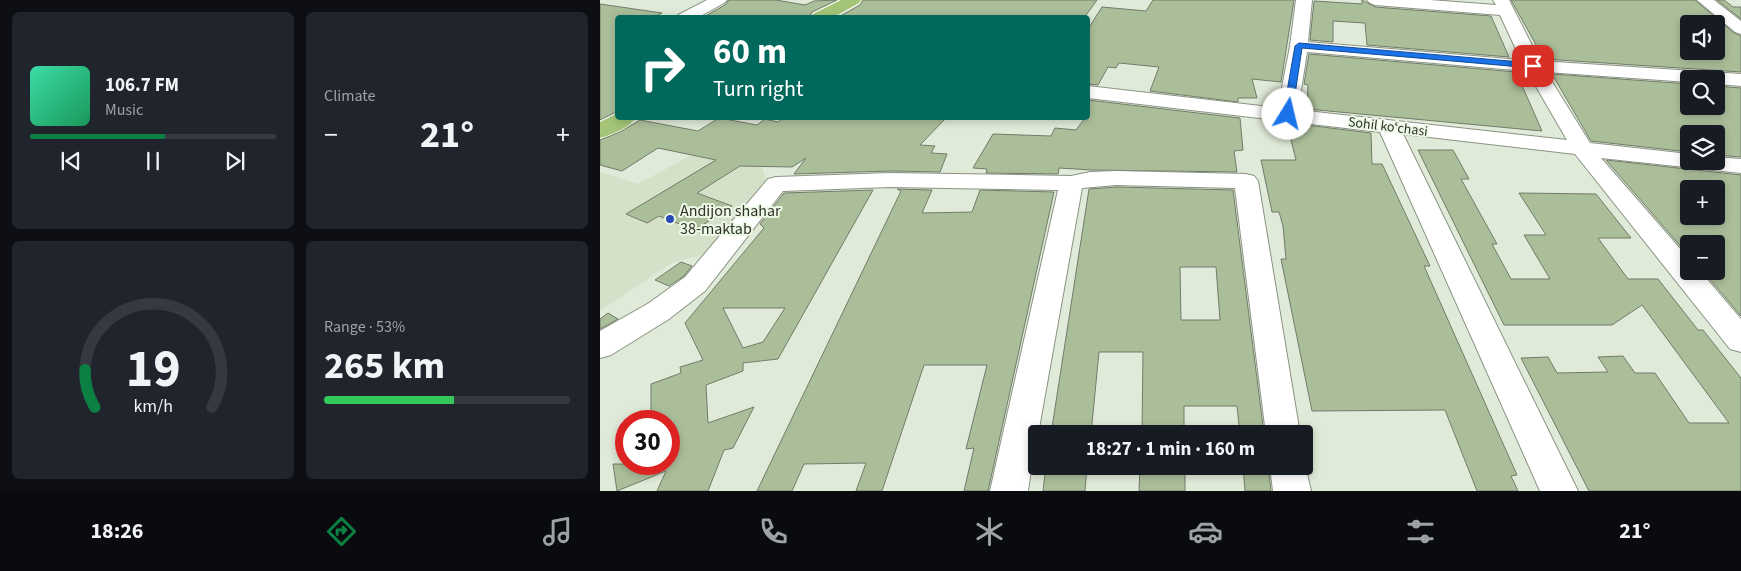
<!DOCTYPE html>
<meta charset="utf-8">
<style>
body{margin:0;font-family:"Source Sans 3",sans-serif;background:#20242c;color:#f1f3f6;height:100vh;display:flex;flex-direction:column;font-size:19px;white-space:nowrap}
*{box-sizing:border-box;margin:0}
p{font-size:16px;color:#9ea1a6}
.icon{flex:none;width:28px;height:28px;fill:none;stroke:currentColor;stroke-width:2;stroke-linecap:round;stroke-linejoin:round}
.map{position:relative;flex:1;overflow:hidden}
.side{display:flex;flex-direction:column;gap:12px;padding:12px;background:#0d0f14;width:600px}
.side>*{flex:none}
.top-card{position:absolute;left:15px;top:15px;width:475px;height:105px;border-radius:5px;box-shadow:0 2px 8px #0003;background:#00695c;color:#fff;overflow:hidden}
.tools{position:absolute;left:1080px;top:15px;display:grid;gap:10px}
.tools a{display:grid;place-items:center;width:45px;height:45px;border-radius:5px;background:#171b24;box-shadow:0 2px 8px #0003;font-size:25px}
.speed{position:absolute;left:15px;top:410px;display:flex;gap:10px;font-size:25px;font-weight:700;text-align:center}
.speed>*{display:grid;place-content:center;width:65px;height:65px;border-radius:50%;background:#171b24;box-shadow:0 2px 8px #0003;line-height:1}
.speed .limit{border:8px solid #d22;background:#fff;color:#111}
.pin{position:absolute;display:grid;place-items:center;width:42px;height:42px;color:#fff;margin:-21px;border-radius:10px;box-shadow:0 2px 8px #0006}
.me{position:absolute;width:55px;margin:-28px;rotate:9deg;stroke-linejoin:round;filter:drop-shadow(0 0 4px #0008)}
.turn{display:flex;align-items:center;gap:18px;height:105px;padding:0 15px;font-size:22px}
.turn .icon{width:65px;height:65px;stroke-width:2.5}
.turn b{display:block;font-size:35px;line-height:42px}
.big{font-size:38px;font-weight:700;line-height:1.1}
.side .card{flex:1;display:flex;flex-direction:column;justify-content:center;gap:8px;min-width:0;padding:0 18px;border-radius:8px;background:#20242c}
.side .dial{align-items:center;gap:0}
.dial svg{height:130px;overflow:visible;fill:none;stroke:#363941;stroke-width:7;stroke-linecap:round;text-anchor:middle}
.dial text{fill:#f1f3f6;stroke:none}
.song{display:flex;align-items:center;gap:15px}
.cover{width:60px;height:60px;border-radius:8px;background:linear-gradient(135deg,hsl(160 70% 55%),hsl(150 70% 35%))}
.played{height:5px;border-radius:2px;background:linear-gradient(90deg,#0b8043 55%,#363941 55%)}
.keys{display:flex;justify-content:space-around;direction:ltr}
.heat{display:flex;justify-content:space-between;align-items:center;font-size:28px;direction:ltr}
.charge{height:8px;border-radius:4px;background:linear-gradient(90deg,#34c759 53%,#363941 0)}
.side .tiles{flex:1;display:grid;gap:12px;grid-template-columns:repeat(2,1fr)}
.trip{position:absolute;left:428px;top:425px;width:285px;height:50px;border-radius:5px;background:#171b24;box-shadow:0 2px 8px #0003;font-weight:700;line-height:50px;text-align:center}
.tab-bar{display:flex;height:80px;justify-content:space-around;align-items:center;background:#090b0e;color:#9ea1a6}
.tab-bar .icon{width:35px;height:35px}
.tab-bar .active{color:#0b8043}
.tab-bar b{font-size:22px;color:#f1f3f6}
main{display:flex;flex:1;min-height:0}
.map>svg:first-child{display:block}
.built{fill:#d4e1c8}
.building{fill:#abbe9a;stroke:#727b6a;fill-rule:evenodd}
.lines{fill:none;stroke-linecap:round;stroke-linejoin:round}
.minor-casing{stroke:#8b9483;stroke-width:2}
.major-casing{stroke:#fff;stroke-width:1}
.minor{fill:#fff;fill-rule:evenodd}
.major{fill:#a4c577;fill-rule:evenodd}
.route{fill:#1a73e8;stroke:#114b97}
.poi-dot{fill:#284ab9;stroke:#edf8e5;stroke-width:2}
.labels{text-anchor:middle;stroke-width:4;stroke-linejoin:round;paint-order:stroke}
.far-street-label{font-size:14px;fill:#2f332c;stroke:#edf8e5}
.poi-label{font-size:16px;fill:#2f332c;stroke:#edf8e5;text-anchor:start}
</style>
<main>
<section class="side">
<div class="tiles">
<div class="card">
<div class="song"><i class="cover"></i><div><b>106.7 FM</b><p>Music</p></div></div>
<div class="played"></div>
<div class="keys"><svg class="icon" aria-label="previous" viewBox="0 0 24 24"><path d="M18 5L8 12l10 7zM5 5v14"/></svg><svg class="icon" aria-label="pause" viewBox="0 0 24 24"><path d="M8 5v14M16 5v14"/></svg><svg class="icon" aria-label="next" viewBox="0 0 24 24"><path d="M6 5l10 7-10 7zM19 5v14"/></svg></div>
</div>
<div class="card"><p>Climate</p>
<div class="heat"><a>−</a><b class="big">21°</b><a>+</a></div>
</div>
<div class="card dial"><svg viewBox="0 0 100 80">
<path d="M14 69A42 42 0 1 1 86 69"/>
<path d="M14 69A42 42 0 0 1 8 46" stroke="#0b8043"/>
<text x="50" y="56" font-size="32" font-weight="700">19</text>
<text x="50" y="72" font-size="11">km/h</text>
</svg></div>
<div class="card"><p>Range · 53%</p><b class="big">265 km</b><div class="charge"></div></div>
</div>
</section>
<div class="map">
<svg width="1141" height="491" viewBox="0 0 1141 491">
<rect width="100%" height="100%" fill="#e0ead8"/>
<path class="built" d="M114 143 160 157 167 186 113 252 72 263 0 311V172L38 184Z"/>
<g class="building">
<path d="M129 0H176L205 5 214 1 237 0 212 12 209 18H102L125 5Z"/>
<path d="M263 0H497L484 18H237L260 5Z"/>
<path d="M553 0H694L681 82 652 79 657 98H638V102L550 91 559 67 519 63 516 68 508 67 498 85 488 84V29L502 7 546 11Z"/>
<path d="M762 0 775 7 891 16 909 57 767 45 765 23 733 21V42L710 40 714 1 762 4Z"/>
<path d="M911 0H1095L1134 33 1141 36V72L944 59ZM1089 24H1116V51H1089Z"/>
<path d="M1117 0H1124L1133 7H1141V19Z"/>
<path d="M0 4 62 13 52 18H18V111L0 120Z"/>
<path d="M709 54 916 72 942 131 707 109 708 85 704 84Z"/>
<path d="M952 74 1089 84V106H1116V86L1141 88V157L1116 155V134H1089V152L991 141Z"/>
<path d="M488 100 640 118 643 150 634 151 637 172 492 170 459 168 458 174 386 173 387 169 373 168 393 134 451 136 455 128 476 130 485 118H488Z"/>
<path d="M119 118 157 125 165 119 178 122 184 118H346L320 145 335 146 331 153 347 154 340 172 290 171 194 174 206 158 192 167 140 166 97 193 132 206 95 230 59 216 47 223 26 214 116 160 58 148 22 171 0 165V140L20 132 40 120 98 131Z"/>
<path d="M706 125 771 133 772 164H782L830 266H824L917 475 911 476 918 491H877L845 410 712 411 681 259H686L683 226 679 212H672L661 160H696L688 128 706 130Z"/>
<path d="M818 150H853L869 179H861L897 244H892L911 279H950L924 235H946L919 193 996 194 1031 238H998L1028 279H1058L1098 330H1103L1141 378V491H989L921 358 948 357 957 373 1008 372 998 357 1023 356 1035 373H1055L1089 423H1129L1042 305 1012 325H904Z"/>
<path d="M1006 160 1141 175V316L1103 271H1116V244H1089V256ZM1089 189H1116V216H1089Z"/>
<path d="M516 187 633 190 664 434H640L637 406H584V434H542L543 352H499L491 434H451L489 189ZM580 267H616L620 320H581Z"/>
<path d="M297 189 332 190 322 213 372 212 380 190 454 192 388 491H364L374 448 366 449 387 365H324L282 491H256L266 463 204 464 192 491H157L301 191Z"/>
<path d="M273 190 178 359 143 363V371L106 385 108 423 154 407 133 448 124 450 108 491H57L66 471 17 491 13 464H69V421H51V384L81 373 80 367 103 360 85 323 164 228 160 224 184 193ZM123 308H185L163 342 143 348Z"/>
<path d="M81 262 92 266 84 276 69 286 55 280Z"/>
<path d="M8 313 18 319 0 329V319Z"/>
<path d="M446 466H487L485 491H443Z"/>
<path d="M540 466H585V491H539Z"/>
<path d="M643 466H668L671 491H645Z"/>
</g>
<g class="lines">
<defs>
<g id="minor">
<path d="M107 0H127L124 3 97 18H76L78 15Z"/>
<path d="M696 0H712L708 42 921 60 900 15 775 5 770 3 767 0H830L896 5 893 0H909L940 61 1141 74V86L1116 84V79H1089V82L946 72 990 143 1089 154V161H1116V157L1141 159V173L1001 158 1089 259V271H1100L1141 319V352L1130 349 975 154 803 134 978 491H940L780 132 488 98V86L678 108 690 46ZM707 52 927 71 967 140 698 110Z"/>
<path d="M1097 0H1114L1141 21V34L1135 32Z"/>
<path d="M516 171 646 174 654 176 658 181 700 434H666L635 188 516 185 482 188 438 434H436L428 491H390L458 190 290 187 183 191 105 291 69 319 11 355 0 358V331L49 303 85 277 168 179 176 177 290 173 471 176 490 172Z"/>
<path d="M704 461 711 491H673L670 466H704Z"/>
</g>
<g id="major">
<path d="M241 0H261L259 3 232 18H211L213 14Z"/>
<path d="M18 113V118H36C29 128 11 135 0 138V122Z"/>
</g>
</defs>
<use href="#minor" class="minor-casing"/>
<use href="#major" class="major-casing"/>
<use href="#minor" class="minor"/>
<use href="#major" class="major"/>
</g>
<path class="route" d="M699 43 933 63 937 66 933 68 702 48 692 114 688 117 683 114 695 46Z"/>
<circle class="poi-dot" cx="70" cy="219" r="5"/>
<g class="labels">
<g class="far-street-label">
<text transform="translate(788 126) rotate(7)" y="5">Sohil koʻchasi</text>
</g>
<g class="poi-label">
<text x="80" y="216">Andijon shahar<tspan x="80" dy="18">38-maktab</tspan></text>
</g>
</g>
</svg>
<div class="tools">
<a><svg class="icon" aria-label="sound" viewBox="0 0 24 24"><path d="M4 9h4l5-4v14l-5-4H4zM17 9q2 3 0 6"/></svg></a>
<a><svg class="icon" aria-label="search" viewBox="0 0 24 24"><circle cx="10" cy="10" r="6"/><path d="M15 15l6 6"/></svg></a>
<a><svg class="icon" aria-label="layers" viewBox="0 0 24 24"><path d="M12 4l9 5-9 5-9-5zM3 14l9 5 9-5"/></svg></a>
<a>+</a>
<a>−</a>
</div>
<div class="speed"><div class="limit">30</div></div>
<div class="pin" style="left:933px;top:66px;background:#d93025"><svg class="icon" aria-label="arrive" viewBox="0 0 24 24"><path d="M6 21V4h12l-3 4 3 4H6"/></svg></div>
<svg class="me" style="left:688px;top:114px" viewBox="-20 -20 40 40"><circle r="19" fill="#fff"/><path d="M0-13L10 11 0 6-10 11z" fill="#1a73e8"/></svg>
<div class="trip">18:27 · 1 min · 160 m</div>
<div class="top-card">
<div class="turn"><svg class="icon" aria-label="right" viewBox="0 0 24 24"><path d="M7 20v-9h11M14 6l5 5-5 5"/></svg><div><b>60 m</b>Turn right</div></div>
</div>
</div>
</main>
<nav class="tab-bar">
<b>18:26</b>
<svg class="icon active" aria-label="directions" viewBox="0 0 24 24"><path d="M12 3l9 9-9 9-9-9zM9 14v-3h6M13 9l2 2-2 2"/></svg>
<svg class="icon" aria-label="music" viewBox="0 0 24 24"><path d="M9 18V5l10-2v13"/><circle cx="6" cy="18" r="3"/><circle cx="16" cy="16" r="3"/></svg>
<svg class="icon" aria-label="phone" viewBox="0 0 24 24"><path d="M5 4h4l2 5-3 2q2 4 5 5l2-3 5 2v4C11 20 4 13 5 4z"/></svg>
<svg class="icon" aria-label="climate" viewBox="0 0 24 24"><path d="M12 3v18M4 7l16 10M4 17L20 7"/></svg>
<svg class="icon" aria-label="car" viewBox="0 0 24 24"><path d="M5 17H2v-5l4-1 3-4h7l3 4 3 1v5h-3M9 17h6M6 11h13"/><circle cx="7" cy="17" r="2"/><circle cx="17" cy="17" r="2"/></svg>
<svg class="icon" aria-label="filters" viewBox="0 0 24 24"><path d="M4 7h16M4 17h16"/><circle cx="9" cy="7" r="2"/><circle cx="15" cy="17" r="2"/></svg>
<b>21°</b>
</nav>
